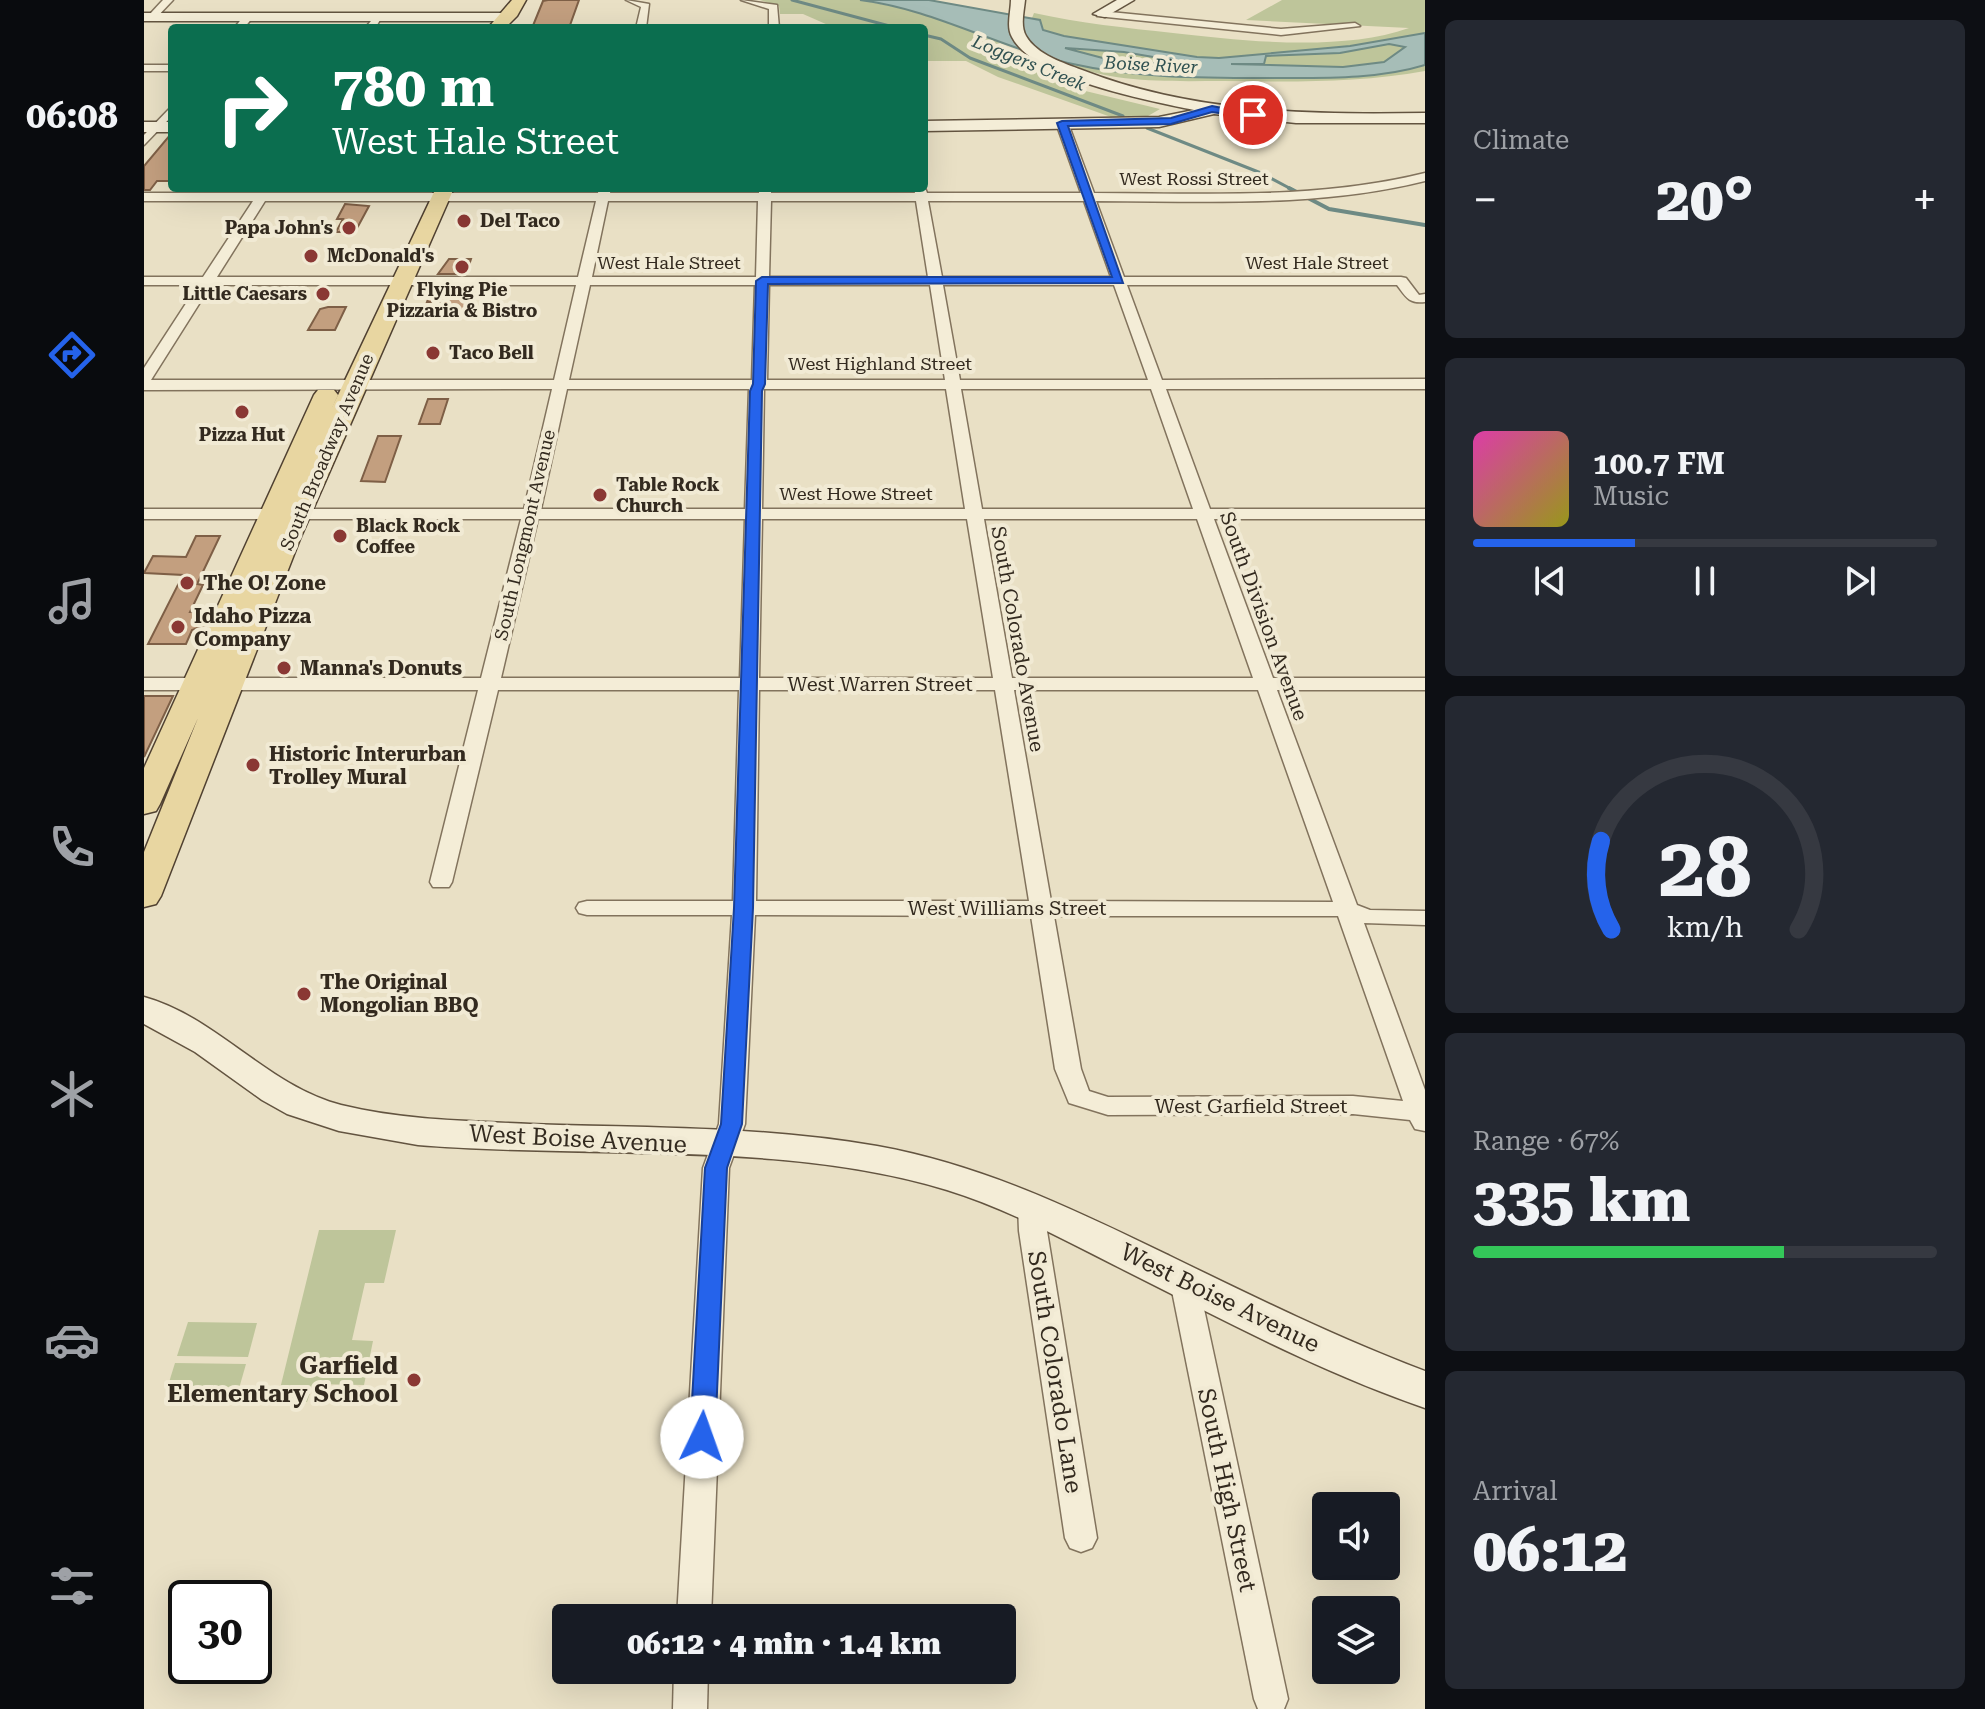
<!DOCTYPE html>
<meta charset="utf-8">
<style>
body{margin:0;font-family:"Roboto Serif",serif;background:#242831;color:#f1f3f6;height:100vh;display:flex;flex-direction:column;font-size:30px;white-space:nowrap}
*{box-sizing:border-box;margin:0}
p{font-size:26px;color:#9ea1a6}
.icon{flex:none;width:44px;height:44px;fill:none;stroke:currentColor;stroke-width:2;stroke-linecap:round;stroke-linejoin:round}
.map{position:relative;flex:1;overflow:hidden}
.side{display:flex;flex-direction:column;gap:20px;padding:20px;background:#0d0f14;width:560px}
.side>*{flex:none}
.hud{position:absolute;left:24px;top:24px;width:760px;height:168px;border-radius:8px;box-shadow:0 8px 32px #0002;background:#0b6e4f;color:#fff;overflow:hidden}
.tools{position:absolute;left:1168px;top:1492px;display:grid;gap:16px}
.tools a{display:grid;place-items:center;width:88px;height:88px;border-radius:8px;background:#171b24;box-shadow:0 8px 32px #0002;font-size:40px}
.speed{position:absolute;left:24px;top:1580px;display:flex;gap:16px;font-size:40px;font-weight:700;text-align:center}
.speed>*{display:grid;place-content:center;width:104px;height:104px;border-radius:50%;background:#171b24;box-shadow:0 8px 32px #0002;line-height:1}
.speed .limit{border:4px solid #111;border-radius:12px;background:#fff;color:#111}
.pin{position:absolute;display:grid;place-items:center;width:68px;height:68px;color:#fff;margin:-34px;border:4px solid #fff;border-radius:50%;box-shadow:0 2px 8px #0007}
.me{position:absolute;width:88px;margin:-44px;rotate:3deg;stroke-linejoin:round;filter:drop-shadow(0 0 6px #0008)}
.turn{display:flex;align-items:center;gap:28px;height:168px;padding:0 32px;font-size:36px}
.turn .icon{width:104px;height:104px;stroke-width:2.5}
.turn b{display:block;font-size:56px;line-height:68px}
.big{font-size:60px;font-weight:800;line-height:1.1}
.side .tile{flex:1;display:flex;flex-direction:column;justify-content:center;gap:12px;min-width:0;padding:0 28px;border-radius:12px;background:#242831}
.side .dial{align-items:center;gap:0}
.dial svg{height:208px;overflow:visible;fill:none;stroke:#363941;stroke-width:7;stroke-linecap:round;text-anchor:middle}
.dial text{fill:#f1f3f6;stroke:none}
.song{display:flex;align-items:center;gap:24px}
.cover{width:96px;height:96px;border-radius:12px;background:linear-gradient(135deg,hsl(320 70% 55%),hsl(60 70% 35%))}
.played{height:8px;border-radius:4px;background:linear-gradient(90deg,#2563eb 35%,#363941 35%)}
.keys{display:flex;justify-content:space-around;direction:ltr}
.heat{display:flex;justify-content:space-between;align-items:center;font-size:44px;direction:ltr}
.charge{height:12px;border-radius:6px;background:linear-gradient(90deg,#34c759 67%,#363941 0)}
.trip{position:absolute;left:408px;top:1604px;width:464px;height:80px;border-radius:8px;background:#171b24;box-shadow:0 8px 32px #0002;font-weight:800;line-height:80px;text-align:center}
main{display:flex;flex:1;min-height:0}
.menu{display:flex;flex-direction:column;width:144px;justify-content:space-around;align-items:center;background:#090b0e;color:#9ea1a6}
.menu .icon{width:56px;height:56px}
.menu .active{color:#2563eb}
.menu b{font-size:36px;color:#f1f3f6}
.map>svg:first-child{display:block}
.green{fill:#bec59a}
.water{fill:#a6bdb7;stroke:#6e8a84;stroke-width:2;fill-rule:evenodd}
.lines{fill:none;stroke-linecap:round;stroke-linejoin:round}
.stream-far1{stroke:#6e8a84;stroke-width:3}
.stream{stroke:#6e8a84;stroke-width:4}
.building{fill:#c39f7f;stroke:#7e5f46;stroke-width:2}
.street-casing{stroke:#82735d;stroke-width:3}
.secondary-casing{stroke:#635440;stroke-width:3}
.primary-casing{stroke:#504131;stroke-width:3}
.street{fill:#f4edd7;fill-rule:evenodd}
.secondary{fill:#f4edd7;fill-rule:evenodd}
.primary{fill:#e8d6a1;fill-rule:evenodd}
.route{fill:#2563eb;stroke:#184099;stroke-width:2}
.poi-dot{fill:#8a3834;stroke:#f1ead4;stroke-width:3}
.labels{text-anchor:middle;stroke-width:8;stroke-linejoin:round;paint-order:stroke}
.far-water-label{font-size:18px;font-style:italic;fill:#305151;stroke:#f1ead4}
.far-street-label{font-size:18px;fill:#332a1f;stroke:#f1ead4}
.far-poi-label{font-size:18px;font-weight:bold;fill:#332a1f;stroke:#f1ead4;text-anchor:start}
.poi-label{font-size:20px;font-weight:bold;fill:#332a1f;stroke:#f1ead4;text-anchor:start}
.street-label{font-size:20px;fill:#332a1f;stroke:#f1ead4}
.near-street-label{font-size:24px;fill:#332a1f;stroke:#f1ead4}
.near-poi-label{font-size:24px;font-weight:bold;fill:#332a1f;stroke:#f1ead4;text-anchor:end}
</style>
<main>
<nav class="menu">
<b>06:08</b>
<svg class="icon active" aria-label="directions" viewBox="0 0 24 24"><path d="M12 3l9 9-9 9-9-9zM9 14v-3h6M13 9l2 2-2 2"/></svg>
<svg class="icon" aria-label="music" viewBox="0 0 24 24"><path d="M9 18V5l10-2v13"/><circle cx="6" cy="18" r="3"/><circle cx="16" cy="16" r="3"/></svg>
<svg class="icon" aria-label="phone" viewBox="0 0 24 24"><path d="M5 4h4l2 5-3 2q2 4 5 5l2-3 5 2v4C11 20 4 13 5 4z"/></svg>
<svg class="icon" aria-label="climate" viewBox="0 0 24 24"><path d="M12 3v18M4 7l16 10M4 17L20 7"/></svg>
<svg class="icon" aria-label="car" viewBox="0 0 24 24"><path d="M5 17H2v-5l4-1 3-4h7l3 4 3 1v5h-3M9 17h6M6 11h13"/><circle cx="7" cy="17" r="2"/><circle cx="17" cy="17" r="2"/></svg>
<svg class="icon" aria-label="filters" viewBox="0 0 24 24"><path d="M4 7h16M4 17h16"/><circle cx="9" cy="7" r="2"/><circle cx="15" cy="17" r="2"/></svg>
</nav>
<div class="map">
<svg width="1281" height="1709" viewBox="0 0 1281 1709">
<rect width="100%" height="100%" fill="#e9e0c5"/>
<g class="green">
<path d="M616 0H716L783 13 853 40 860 50 879 64 929 88 1016 109 1004 116 967 117 854 77 822 61H780V28H703L684 25 659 14H636L635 6Z"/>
<path d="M1138 0H1281V33L1206 46 1075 58 1053 57 920 36 899 30 888 18 890 13C936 23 982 28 1029 33 1100 41 1197 52 1265 28L1102 20Z"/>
<path d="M1245 44 1263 47 1240 62 1199 67 1084 64H1120L1122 56 1196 53Z"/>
<path d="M921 47 980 52 1058 65C1031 70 943 62 921 47Z"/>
<path d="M923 63C1011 78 1100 82 1190 76 1220 74 1252 74 1281 65V71C1215 83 1146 82 1079 81 1029 81 969 84 923 63Z"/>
<path d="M175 1230H252L240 1283H221L208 1340 229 1341 220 1385 169 1384 163 1402 133 1401Z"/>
<path d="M44 1322 113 1323 104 1357 33 1356Z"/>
<path d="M31 1363 102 1364 94 1392H22Z"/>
</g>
<path class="water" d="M716 0H785L896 20 899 30 920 36 1053 57 1075 58 1206 46 1281 33V65C1236 79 1183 78 1136 78 1065 78 994 79 924 63 853 47 789 9 716 0ZM1245 44 1261 47 1240 62 1199 67 1087 64H1120L1122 56 1196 53ZM921 48 980 52 1056 65 970 61Z"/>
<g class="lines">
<g class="stream-far1">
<path d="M648 0 753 28"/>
<path d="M780 35 797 39 826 58 979 116"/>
<path d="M1003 128 1117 173 1149 190"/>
</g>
<path class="stream" d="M1145 188 1185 209 1281 225"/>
</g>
<g class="building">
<path d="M404 0H435L425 28H388L399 1Z"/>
<path d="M26 135 28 181H13L6 190H0V166Z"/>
<path d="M201 204 225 206 211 232H192L199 219H193Z"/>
<path d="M305 259H327L322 274H294Z"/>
<path d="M288 288H317L313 297H324L317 318H295L299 302H283Z"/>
<path d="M184 307H202L191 330H164L176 309Z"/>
<path d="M284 399H304L296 424H275Z"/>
<path d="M234 436H257L241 482 217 481Z"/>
<path d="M52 536H76L55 580 53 584 59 585 46 612H68L62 625 48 630 42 644H4L39 575 0 573 9 556 42 557Z"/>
<path d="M0 696H29L0 757Z"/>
</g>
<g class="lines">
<defs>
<g id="street">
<path d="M19 0H29L11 19H5V15Z"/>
<path d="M482 0 505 4 502 28H492L497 7Z"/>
<path d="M597 0 633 5 635 28H625V9Z"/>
<path d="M956 11 1137 29 1211 23 1216 26 1137 35 953 16Z"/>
<path d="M233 14 238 17 231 28H221Z"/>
<path d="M101 15 109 17 100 28H90Z"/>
<rect x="0" y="65" width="28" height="6"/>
<path d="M28 106V116L0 145V135Z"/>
<path d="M918 120 924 123 950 193C1061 193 1172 200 1281 173V181C1173 208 1063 201 952 201L980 277H1257L1262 278 1275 295 1281 294V302C1265 304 1262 297 1253 285H983L1018 380 1281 379V389H1022L1066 509H1281V519H1070L1129 678H1281V690H1133L1213 905 1226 910 1281 911V925L1220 923 1281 1090V1131L1271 1129 1266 1120 1209 1114 964 1115 925 1103 911 1069 887 916 611 915 601 1124 585 1168 567 1618H533L559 1168 575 1124 588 915H443L435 913 432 908 435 903 443 901H589L595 690H354L308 882 305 887H289L286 882 334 690H0V678H337L377 519H0V509H380L408 389 0 390V368L54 285H0V277H59L109 201H0V193H454L455 188H467L466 193H615V188H627V193H771L770 188H780V185L783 193H937L912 123ZM121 201H452L434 277H73ZM464 201H614L612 277H448ZM627 201H772L784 277H625ZM784 201H940L967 277H798ZM67 285H432L410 380H7ZM446 285H611L608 380H425ZM625 285H786L801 380H623ZM799 285H970L1004 380H816ZM423 389H605L601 509H397ZM620 389H802L821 509H618ZM817 389H1007L1049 509H838ZM394 519H601L596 678H357ZM618 519H823L849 678H615ZM840 519H1053L1109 678H868ZM615 690H851L885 901H612ZM870 690H1114L1189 902 907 901ZM910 916H1194L1259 1101 1209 1096 964 1097 945 1091 937 1069Z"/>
<path d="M888 1196 898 1199 902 1206 903 1231 953 1538 948 1548 937 1552 926 1548 921 1538 875 1231 874 1206 878 1199Z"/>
<path d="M1040 1270 1050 1273 1054 1281 1144 1699 1140 1709H1114L1110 1699 1026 1281 1030 1273Z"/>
<path d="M530 1670H564L563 1709H529Z"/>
</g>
<g id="secondary">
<path d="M867 0H881C880 11 876 26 882 36 893 55 920 63 938 70 1048 113 1165 115 1281 113V123H1152L1070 114 1015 127 780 131V121L1015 117 1050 110C1006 101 889 79 868 37 862 27 867 11 867 0Z"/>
<path d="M973 0H990L961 17 949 14Z"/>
<path d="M0 13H364L371 17 364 21H0Z"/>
<rect x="0" y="122" width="28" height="10"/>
<path d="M0 997C73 1017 123 1086 197 1105 258 1120 323 1121 386 1124 502 1128 619 1126 733 1146 839 1165 931 1210 1026 1256 1110 1297 1194 1338 1281 1371V1408C1175 1372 1074 1317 974 1267 918 1239 862 1208 803 1190 641 1140 443 1159 274 1145L195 1131 143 1114 118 1100 51 1052 0 1024Z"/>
</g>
<g id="primary">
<path d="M368 0H382L373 16 361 28H344Z"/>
<path d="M292 188H310L156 539 17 896 12 904 0 907V852L54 718 16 804 12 811 0 814V768L170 395 174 390H190L194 395 187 410Z"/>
</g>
</defs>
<use href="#street" class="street-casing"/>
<use href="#secondary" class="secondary-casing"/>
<use href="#primary" class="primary-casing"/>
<use href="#street" class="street"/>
<use href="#secondary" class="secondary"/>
<use href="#primary" class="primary"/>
</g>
<path class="route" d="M1068 106 1114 115 1109 118 1068 112 1027 124 924 126 979 283 624 284 621 384 618 391 609 908 598 1124 583 1168 571 1437 567 1444 558 1447 549 1444 546 1437 561 1168 577 1124 590 908 606 391 609 384 612 281 618 277H968L913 123 918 121 1027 118Z"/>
<g class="poi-dot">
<circle cx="320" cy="221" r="8"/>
<circle cx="205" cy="228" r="8"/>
<circle cx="167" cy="256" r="8"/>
<circle cx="318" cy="267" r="8"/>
<circle cx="179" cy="294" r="8"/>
<circle cx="289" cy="353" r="8"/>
<circle cx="98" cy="412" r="8"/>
<circle cx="456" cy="495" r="8"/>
<circle cx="196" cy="536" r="8"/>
<circle cx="43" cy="583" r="8"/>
<circle cx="34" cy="627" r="8"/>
<circle cx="140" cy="668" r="8"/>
<circle cx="109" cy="765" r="8"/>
<circle cx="160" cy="994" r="8"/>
<circle cx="270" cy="1380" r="8"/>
</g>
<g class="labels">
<g class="far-water-label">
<text transform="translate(885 63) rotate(22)" y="6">Loggers Creek</text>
<text transform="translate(1007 65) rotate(3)" y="6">Boise River</text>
</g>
<g class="far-street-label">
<text x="1050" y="185">West Rossi Street</text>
<text x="525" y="269">West Hale Street</text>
<text x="1173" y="269">West Hale Street</text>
<text x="736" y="370">West Highland Street</text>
<text transform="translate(183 452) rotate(-67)" y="6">South Broadway Avenue</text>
<text x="712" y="500">West Howe Street</text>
<text transform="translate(381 535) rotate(-77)" y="6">South Longmont Avenue</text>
</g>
<g class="far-poi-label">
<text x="336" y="227">Del Taco</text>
<text x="189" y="234" text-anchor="end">Papa John's</text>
<text x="183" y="262">McDonald's</text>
<text x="318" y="296" text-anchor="middle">Flying Pie<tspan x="318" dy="21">Pizzaria &amp; Bistro</tspan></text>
<text x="163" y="300" text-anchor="end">Little Caesars</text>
<text x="305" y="359">Taco Bell</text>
<text x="98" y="441" text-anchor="middle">Pizza Hut</text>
<text x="472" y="491">Table Rock<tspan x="472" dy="21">Church</tspan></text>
<text x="212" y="532">Black Rock<tspan x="212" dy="21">Coffee</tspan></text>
</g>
<g class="poi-label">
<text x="59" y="590">The O! Zone</text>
<text x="50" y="623">Idaho Pizza<tspan x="50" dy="23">Company</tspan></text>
<text x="156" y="675">Manna's Donuts</text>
<text x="125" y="761">Historic Interurban<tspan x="125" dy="23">Trolley Mural</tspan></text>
<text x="176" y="989">The Original<tspan x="176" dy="23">Mongolian BBQ</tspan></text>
</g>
<g class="street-label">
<text transform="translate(1120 616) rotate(70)" y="7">South Division Avenue</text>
<text transform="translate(874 639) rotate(80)" y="7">South Colorado Avenue</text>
<text x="736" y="691">West Warren Street</text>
<text x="863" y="915">West Williams Street</text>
<text x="1107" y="1113">West Garfield Street</text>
</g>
<g class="near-street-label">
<text transform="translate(434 1139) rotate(3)" y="8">West Boise Avenue</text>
<text transform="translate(1076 1298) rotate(26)" y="8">West Boise Avenue</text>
<text transform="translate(911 1372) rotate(81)" y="8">South Colorado Lane</text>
<text transform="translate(1083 1490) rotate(78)" y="8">South High Street</text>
</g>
<g class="near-poi-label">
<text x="254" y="1374">Garfield<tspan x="254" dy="28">Elementary School</tspan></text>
</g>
</g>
</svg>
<div class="tools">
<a><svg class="icon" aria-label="sound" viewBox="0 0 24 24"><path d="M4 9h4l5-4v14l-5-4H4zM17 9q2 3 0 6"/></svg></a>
<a><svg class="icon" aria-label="layers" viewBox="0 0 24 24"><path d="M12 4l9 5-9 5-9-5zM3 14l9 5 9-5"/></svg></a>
</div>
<div class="speed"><div class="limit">30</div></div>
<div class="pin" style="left:1109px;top:115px;background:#d93025"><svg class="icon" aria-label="arrive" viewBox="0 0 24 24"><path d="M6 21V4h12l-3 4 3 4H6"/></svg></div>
<svg class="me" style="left:558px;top:1437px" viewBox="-20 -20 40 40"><circle r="19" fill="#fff"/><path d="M0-13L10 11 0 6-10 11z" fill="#2563eb"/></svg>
<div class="trip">06:12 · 4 min · 1.4 km</div>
<div class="hud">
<div class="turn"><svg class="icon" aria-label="right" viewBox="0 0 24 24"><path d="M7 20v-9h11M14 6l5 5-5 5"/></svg><div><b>780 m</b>West Hale Street</div></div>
</div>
</div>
<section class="side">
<div class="tile"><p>Climate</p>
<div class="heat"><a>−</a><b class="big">20°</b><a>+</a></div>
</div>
<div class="tile">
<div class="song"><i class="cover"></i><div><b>100.7 FM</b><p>Music</p></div></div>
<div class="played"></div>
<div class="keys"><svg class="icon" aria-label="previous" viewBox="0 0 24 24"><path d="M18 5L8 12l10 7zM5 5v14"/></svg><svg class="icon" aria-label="pause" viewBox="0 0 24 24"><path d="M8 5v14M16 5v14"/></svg><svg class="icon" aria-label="next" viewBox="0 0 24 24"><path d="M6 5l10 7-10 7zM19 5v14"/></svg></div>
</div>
<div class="tile dial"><svg viewBox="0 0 100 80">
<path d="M14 69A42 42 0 1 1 86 69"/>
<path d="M14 69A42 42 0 0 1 10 35" stroke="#2563eb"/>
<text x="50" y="56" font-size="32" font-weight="700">28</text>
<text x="50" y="72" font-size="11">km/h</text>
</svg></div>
<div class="tile"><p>Range · 67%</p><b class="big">335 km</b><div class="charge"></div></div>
<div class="tile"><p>Arrival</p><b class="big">06:12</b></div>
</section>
</main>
